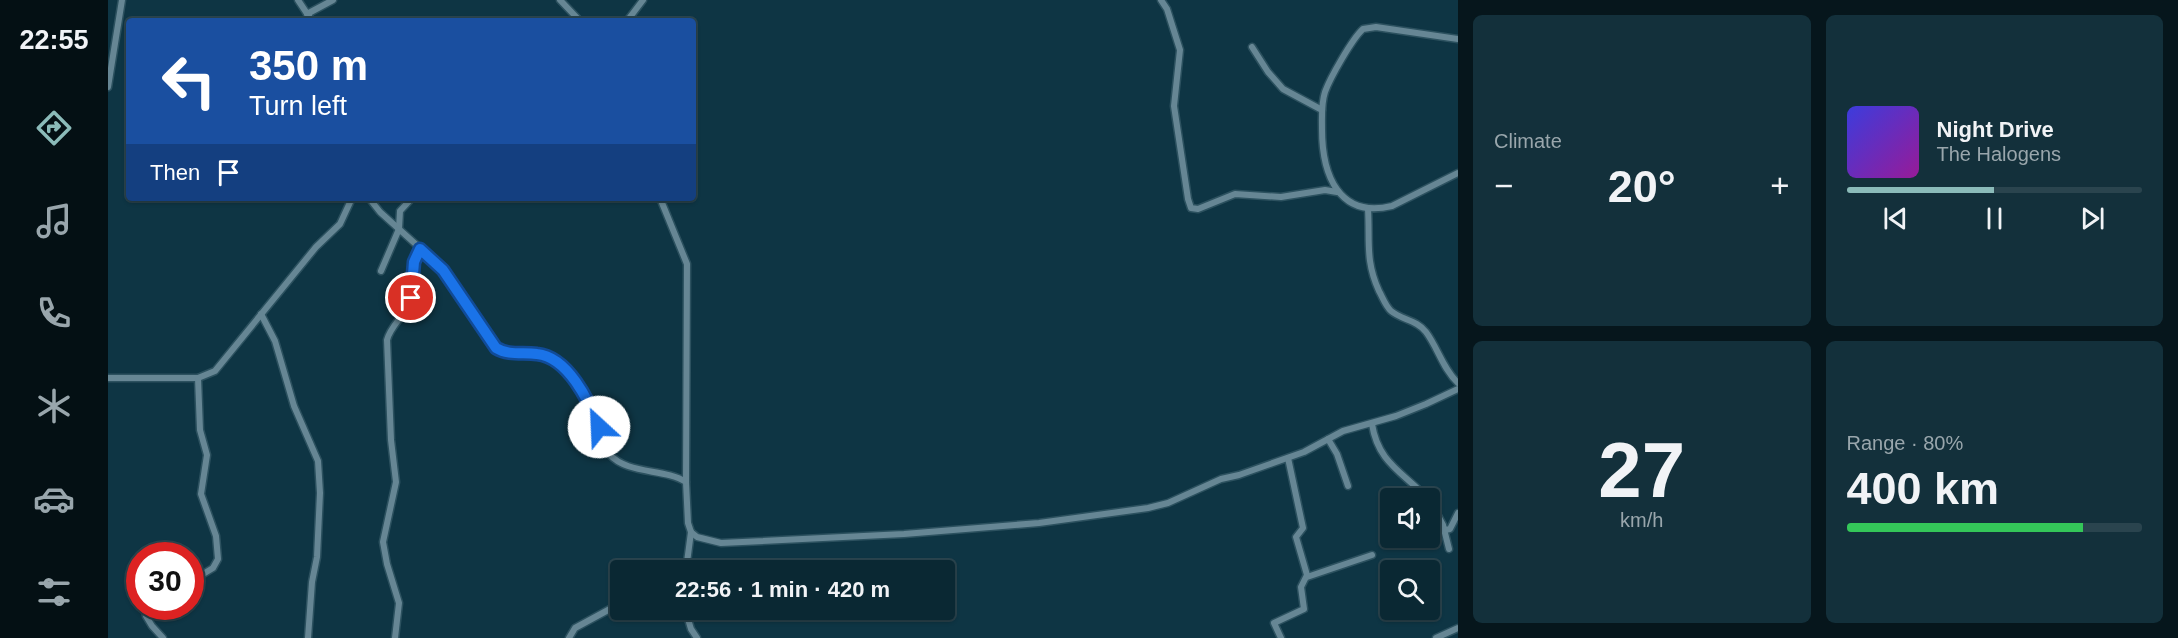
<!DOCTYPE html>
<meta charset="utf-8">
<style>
body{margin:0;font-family:Arial,sans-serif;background:#13303b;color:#f1f3f6;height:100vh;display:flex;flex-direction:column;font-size:22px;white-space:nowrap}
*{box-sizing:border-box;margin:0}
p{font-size:20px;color:#99a6ac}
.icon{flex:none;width:33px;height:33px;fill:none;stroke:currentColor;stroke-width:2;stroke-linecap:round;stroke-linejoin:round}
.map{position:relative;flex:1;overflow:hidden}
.panel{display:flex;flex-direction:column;gap:15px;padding:15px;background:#06161c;width:720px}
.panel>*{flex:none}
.hud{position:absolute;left:18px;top:18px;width:570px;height:183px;border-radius:6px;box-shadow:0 2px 4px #0004,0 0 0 2px #2a444e;background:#1a4fa0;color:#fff;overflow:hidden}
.tools{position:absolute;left:1272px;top:488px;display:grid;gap:12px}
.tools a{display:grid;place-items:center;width:60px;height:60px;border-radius:6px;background:#0a2833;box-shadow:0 2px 4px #0004,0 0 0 2px #2a444e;font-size:30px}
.speed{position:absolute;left:18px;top:542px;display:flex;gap:12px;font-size:30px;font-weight:700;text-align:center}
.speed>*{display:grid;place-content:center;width:78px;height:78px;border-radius:50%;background:#0a2833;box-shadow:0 2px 4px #0004,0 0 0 2px #2a444e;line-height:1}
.speed .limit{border:9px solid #d22;background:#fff;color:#111}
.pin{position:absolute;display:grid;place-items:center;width:51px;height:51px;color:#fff;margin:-26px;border:3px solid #fff;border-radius:50%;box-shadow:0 2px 6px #0007}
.me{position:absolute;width:66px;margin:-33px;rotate:335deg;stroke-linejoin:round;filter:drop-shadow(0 0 4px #0008)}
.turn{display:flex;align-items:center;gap:21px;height:126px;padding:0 24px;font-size:27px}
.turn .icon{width:78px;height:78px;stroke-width:2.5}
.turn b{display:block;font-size:42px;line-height:51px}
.then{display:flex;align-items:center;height:57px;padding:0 24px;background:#0003;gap:12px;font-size:22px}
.big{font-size:45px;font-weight:700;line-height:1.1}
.panel .card{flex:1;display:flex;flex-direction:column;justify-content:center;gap:9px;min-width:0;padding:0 21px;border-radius:9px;background:#13303b}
.panel .dial{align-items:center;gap:0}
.dial b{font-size:78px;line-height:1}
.song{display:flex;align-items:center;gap:18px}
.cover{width:72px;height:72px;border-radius:9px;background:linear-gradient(135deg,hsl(240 70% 55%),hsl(300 70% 35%))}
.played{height:6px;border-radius:3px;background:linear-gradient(90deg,#8bbbb9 50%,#2a444e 50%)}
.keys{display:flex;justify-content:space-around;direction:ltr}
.heat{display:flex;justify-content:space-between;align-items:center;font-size:33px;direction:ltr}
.charge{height:9px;border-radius:4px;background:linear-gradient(90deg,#34c759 80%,#2a444e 0)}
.panel .tiles{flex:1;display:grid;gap:15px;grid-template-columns:repeat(2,1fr)}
.trip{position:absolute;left:502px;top:560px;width:345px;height:60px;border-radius:6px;background:#0a2833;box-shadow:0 2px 4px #0004,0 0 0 2px #2a444e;font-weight:700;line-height:60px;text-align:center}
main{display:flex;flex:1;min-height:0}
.dock{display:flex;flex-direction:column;width:108px;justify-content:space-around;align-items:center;background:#041014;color:#99a6ac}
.dock .icon{width:42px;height:42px}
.dock .on{color:#8bbbb9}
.dock b{font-size:27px;color:#f1f3f6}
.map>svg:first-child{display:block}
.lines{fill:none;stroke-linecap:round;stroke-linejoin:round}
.minor-casing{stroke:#2c515f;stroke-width:9}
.minor{stroke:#668694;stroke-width:6}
.route-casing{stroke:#114b97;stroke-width:15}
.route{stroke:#1a73e8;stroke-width:10}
</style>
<main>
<nav class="dock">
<b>22:55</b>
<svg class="icon on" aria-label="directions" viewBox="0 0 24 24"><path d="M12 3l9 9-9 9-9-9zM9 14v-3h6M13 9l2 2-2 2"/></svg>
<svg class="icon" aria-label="music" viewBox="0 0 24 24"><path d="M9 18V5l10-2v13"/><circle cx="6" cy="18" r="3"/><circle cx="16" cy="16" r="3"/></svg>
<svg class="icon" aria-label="phone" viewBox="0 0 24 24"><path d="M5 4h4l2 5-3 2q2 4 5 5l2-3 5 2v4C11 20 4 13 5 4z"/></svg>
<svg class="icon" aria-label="climate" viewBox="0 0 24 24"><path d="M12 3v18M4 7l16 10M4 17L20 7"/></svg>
<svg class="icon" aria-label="car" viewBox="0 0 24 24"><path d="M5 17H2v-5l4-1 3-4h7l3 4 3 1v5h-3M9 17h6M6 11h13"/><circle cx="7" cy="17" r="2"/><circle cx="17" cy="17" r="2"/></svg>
<svg class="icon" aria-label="filters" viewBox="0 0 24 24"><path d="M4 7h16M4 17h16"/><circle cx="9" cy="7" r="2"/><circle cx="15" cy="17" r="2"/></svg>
</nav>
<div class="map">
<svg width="1350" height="638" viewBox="0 0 1350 638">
<rect width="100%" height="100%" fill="#0e3544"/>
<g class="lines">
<defs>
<g id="minor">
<path d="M190 0 204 21"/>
<path d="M452 0 472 21"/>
<path d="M1053 0 1059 9 1072 50 1066 106 1080 199 1083 208 1090 209 1127 194 1173 197 1217 190 1229 192"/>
<path d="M199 14 225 0"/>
<path d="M519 21 535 0"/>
<path d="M1350 39 1268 27 1255 29C1244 39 1222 78 1217 92 1213 104 1214 118 1214 129 1214 175 1231 219 1284 206L1350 173"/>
<path d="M1144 47 1160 72 1175 89 1214 110"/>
<path d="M0 87 14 0"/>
<path d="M261 198 272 212 332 266 388 348C406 359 428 348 446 359 464 371 482 404 490 424 493 434 493 445 501 454 520 475 556 468 578 482L580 523 583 532 589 537 613 543 796 534 931 523 1040 508 1060 503 1113 479 1131 475 1196 452 1235 431 1288 416 1318 404 1350 389"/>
<path d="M552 198 579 264 578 482"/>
<path d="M1260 209C1262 242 1257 260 1271 291 1275 298 1277 305 1283 311 1294 320 1309 320 1318 332 1330 348 1335 369 1350 383"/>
<path d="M273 271 291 229 292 211 304 198"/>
<path d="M153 314 167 341 186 406 210 461 212 493 209 557 204 582 200 638"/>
<path d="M0 378H90L107 371 208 247 232 224 244 198"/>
<path d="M1264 424C1270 463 1295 472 1319 498"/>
<path d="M1220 439 1229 454 1240 486"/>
<path d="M1322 501 1335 525 1341 549"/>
<path d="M1337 530 1342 529 1350 513"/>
<path d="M567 570 579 562"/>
<path d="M578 570 583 532"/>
<path d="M1199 577 1264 555"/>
<path d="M82 582 105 568 110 559 108 536 93 494 99 455 92 430 90 378"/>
<path d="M40 606 37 610 38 616 44 626 55 638"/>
<path d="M577 609 583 629 589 638"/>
<path d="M287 638 291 603 279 564 275 542 288 482 283 440 279 340C283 324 299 315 302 299 305 284 300 261 312 249"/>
<path d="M461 638 467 628 513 603"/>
<path d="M1173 638 1166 623 1196 609 1193 587 1199 575 1188 537 1195 528 1180 458"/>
<path d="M1328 638 1350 628"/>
</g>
</defs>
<use href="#minor" class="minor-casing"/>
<use href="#minor" class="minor"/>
</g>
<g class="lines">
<defs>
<path id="route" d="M303 298 306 262 312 249 335 270 388 348C401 356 415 352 429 354 460 357 481 401 491 427"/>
</defs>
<use href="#route" class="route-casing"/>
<use href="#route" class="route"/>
</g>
</svg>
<div class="tools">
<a><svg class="icon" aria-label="sound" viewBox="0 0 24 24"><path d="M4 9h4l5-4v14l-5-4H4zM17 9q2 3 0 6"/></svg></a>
<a><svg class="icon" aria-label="search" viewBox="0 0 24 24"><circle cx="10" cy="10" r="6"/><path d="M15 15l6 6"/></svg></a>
</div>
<div class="speed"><div class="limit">30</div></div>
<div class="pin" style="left:303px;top:298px;background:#d93025"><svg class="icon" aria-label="arrive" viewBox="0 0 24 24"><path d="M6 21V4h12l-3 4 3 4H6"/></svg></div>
<svg class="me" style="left:491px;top:427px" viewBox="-20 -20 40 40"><circle r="19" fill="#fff"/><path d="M0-13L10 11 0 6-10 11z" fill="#1a73e8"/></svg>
<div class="trip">22:56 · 1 min · 420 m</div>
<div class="hud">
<div class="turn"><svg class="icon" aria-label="left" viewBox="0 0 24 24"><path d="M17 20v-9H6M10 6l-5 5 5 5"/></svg><div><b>350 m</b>Turn left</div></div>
<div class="then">Then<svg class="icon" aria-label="arrive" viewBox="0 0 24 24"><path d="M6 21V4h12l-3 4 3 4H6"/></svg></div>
</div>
</div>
<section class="panel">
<div class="tiles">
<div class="card"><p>Climate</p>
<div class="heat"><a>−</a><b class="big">20°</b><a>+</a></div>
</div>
<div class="card">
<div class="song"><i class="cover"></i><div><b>Night Drive</b><p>The Halogens</p></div></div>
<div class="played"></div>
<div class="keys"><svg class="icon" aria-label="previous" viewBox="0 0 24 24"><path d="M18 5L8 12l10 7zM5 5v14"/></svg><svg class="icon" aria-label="pause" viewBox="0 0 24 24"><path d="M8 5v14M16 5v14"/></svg><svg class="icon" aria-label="next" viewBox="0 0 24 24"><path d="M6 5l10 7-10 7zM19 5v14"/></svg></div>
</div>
<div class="card dial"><b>27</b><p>km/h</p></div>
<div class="card"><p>Range · 80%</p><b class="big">400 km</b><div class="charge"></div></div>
</div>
</section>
</main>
